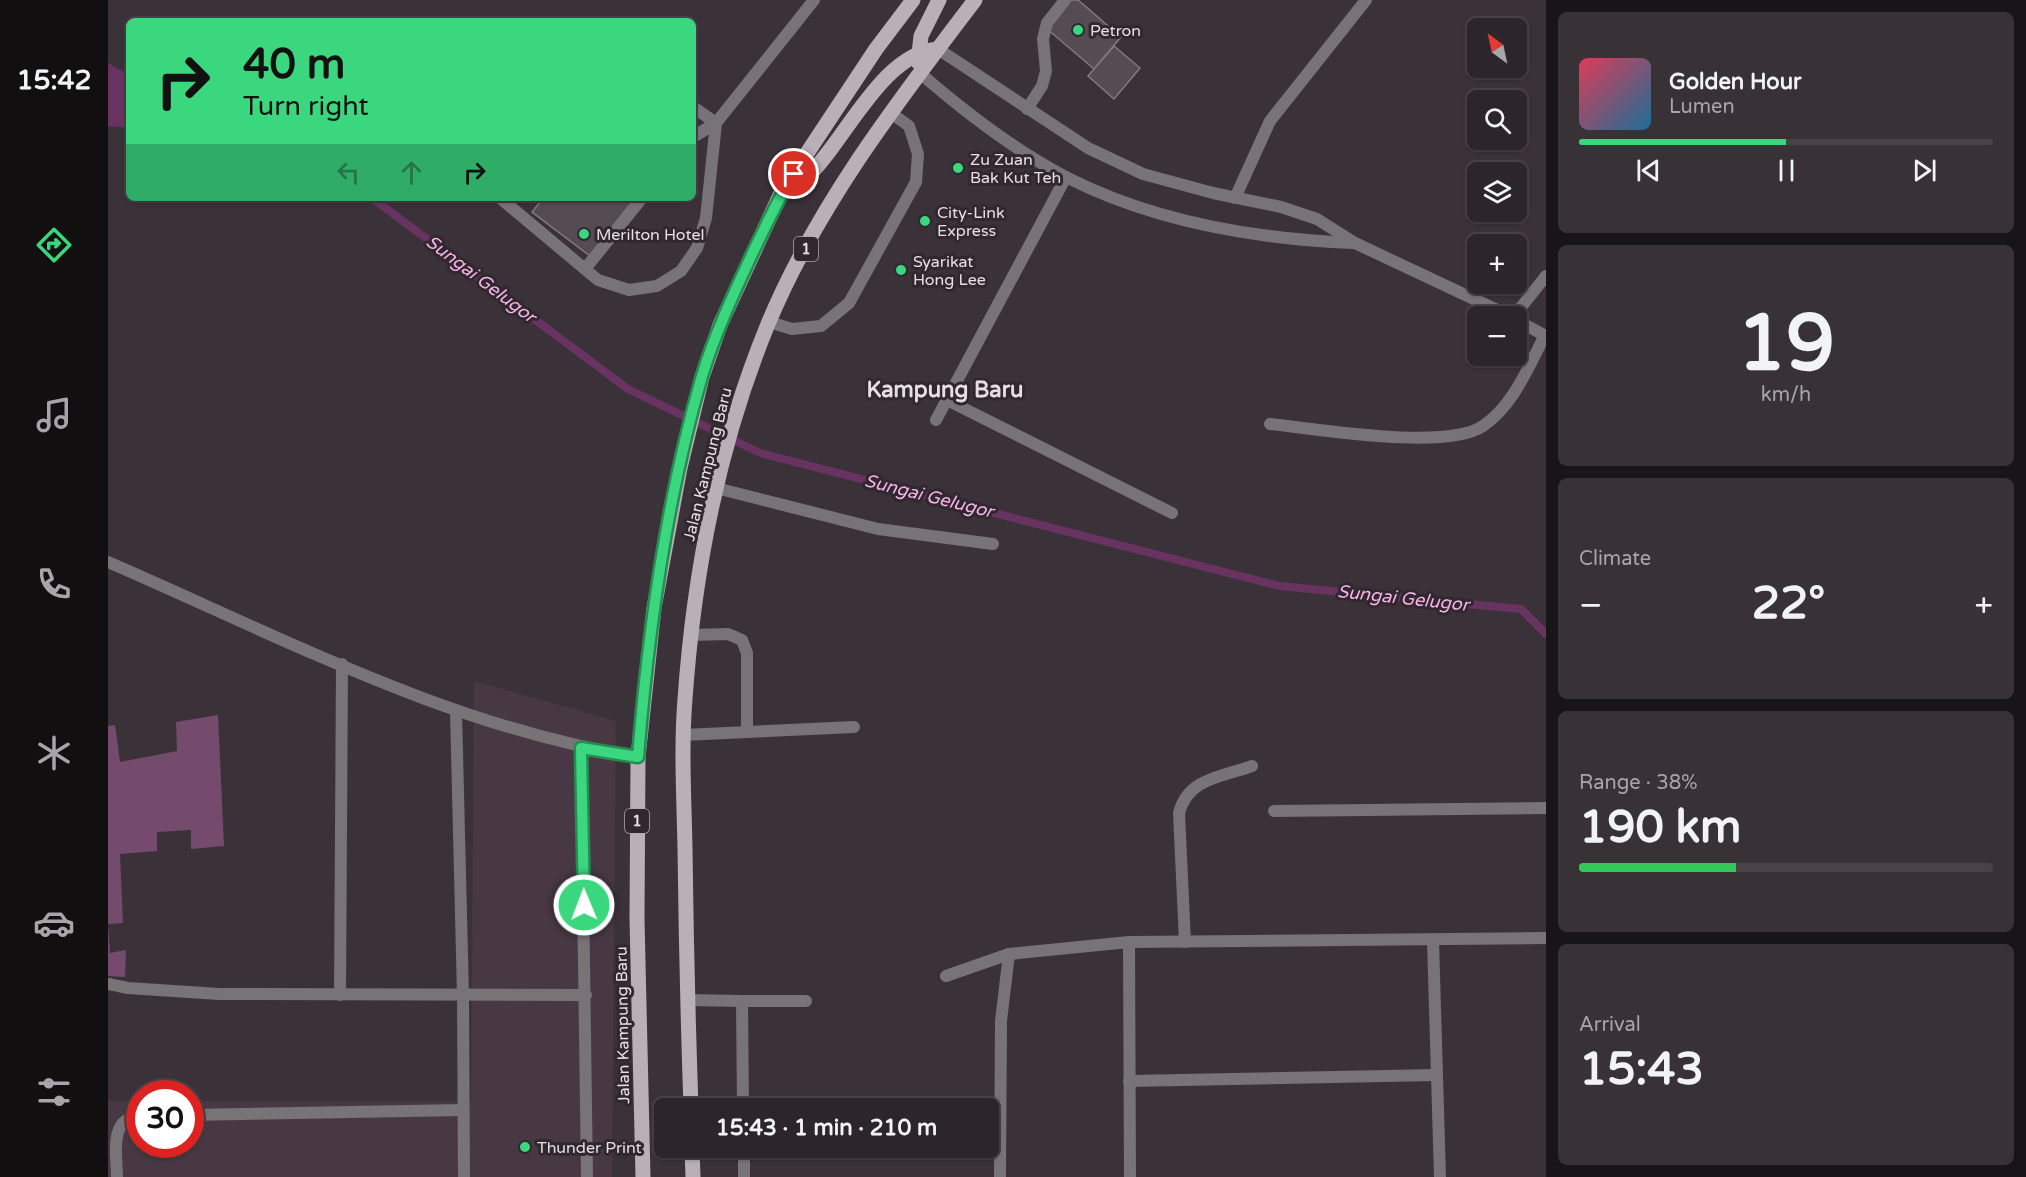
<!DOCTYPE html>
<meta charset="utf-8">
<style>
body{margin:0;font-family:"Varela Round",sans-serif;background:#383237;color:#f1f3f6;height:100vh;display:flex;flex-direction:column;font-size:22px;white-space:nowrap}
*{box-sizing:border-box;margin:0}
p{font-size:20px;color:#a6a5a9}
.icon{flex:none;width:33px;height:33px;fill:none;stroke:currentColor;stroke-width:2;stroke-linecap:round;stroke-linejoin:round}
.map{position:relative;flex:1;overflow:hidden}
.details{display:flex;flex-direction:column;gap:12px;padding:12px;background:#181518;width:480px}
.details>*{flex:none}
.top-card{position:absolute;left:18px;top:18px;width:570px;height:183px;border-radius:9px;box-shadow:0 2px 4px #0004,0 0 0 2px #484347;background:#3bd77f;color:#111;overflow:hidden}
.needle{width:39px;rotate:327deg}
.fabs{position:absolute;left:1359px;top:18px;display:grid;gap:12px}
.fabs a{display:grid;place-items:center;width:60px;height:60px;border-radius:9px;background:#2c262b;box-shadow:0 2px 4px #0004,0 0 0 2px #484347;font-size:30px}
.speed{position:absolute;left:18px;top:1080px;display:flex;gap:12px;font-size:30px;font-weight:700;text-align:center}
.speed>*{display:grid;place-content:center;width:78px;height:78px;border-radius:50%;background:#2c262b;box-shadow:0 2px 4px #0004,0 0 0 2px #484347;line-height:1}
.speed .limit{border:9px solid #d22;background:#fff;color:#111}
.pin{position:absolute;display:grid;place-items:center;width:51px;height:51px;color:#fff;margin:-26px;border:3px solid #fff;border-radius:50%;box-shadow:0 2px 6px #0007}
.me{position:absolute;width:66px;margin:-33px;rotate:359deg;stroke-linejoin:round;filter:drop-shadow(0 0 4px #0008)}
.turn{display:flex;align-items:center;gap:21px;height:126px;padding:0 18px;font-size:27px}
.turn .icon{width:78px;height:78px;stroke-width:2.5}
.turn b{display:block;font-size:42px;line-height:51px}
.lanes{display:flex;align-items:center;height:57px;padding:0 18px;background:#0003;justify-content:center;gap:30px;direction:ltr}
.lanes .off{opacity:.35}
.big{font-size:45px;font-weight:700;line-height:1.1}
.details .widget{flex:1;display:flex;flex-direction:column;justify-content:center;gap:9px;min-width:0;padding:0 21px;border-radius:9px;background:#383237}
.details .dial{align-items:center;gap:0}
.dial b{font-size:78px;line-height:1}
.song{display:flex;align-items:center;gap:18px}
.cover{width:72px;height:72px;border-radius:9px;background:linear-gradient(135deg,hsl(350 70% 55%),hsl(200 70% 35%))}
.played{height:6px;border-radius:3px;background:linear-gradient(90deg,#3bd77f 50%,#484347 50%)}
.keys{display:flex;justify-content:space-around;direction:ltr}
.heat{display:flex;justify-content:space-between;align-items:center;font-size:33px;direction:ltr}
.charge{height:9px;border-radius:4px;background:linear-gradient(90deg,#34c759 38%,#484347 0)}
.trip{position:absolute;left:546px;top:1098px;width:345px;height:60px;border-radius:9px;background:#2c262b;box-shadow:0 2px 4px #0004,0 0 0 2px #484347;font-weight:700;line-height:60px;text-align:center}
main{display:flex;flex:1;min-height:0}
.tabs{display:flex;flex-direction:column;width:108px;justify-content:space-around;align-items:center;background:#120f11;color:#a6a5a9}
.tabs .icon{width:42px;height:42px}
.tabs .on{color:#3bd77f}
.tabs b{font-size:27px;color:#f1f3f6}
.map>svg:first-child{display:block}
.built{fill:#473844}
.green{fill:#754b6d}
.water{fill:#693361}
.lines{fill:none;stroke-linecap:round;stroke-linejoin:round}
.stream{stroke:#693361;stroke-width:8}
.building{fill:#554b53;stroke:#837981;stroke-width:1.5}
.service{stroke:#777376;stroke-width:12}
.minor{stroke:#777376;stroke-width:12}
.tertiary{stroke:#777376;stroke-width:12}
.primary{stroke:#b9afb6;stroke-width:15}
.route-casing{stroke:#268c53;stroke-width:15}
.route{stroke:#3bd77f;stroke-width:10}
.poi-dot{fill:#3bd77f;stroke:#31282f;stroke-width:2}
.labels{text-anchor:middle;stroke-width:6;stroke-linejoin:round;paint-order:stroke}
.shield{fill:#31282f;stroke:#afa8ad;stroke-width:1.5}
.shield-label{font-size:15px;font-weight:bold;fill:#e5dfe3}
.poi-label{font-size:16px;fill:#e5dfe3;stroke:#31282f;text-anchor:start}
.street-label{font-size:16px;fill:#e5dfe3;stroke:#31282f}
.water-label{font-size:18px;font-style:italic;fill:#f7b4ea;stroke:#31282f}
.district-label{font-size:22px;font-weight:bold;fill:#e5dfe3;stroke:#31282f}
</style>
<main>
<nav class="tabs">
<b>15:42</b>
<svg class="icon on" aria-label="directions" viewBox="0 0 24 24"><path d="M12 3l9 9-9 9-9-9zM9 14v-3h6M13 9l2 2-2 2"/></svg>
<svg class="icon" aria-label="music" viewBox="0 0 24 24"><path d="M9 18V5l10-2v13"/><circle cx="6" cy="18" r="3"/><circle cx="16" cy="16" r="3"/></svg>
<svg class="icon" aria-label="phone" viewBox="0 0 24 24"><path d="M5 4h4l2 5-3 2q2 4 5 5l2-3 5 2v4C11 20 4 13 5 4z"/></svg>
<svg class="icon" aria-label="climate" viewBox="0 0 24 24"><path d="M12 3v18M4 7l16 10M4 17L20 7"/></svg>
<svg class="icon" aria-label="car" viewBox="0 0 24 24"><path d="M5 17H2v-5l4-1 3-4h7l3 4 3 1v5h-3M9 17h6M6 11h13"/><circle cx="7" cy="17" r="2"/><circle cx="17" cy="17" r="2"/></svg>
<svg class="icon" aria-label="filters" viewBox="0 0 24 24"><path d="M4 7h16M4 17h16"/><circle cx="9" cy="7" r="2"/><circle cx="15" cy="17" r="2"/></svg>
</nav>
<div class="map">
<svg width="1438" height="1177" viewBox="0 0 1438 1177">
<rect width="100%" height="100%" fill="#3b3239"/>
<path class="built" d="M366 681 508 721 504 1177H0V1101H31L32 1144H82L83 1101H363Z"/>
<path class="green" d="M110 715 116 846 83 849V830L49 832V851L12 854 15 923 0 924 2 953 18 950 17 977 0 976V726L7 725 12 762 69 751 68 722Z"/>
<path class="water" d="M0 63 21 75V128L0 126Z"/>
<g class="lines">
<path class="stream" d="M264 198 520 389 652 453 1171 586 1413 609 1438 634"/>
</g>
<g class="building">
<path d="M962 0H970L1013 37 986 69 938 28Z"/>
<path d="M1006 46 1032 68 1006 99 980 76Z"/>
<path d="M435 198H527L482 256 424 212Z"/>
</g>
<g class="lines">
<g class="service">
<path d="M585 107 608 123"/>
<path d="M919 109 934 86 938 71 935 39 939 23 957 0"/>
<path d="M585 137 608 123"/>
<path d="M392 198 490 280 521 290 549 286 573 271 589 248 598 218 608 123"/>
<path d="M477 269 534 198"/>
<path d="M661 322 684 329 713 326 741 303 808 182 810 154 801 126 783 113"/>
<path d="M608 488 770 529 885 544"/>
<path d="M583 635 620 634 634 640 639 653V731"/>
<path d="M348 711 355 995 356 1177"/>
<path d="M575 735 746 727"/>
<path d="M634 1001H698"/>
<path d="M893 1021 901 954"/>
<path d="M1021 1081 1328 1075"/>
<path d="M82 1115 355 1110"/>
<path d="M9 1177C9 1155 0 1118 32 1116"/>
</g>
<g class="minor">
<path d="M608 123 706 0"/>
<path d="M1406 316 1438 276"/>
<path d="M839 400 1064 513"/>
<path d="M828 420 958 177"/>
<path d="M1162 424C1210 429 1338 451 1375 426 1405 406 1421 366 1437 335"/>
<path d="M0 562C171 636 344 728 530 757"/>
<path d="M473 748 479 1177"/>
<path d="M1166 811 1438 808"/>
<path d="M1325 941 1332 1177"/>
<path d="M1021 942 1022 1177"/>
<path d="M1077 942 1071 813C1080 778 1113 777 1144 766"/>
<path d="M838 976 901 954 1021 942 1438 938"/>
<path d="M0 984 20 988 111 994 478 995"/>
<path d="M232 995 234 664"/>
<path d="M579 1000 634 1001 635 1108"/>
<path d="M636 1148V1177"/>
<path d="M892 1177 893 1021"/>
</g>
<g class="tertiary">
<path d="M830 49 980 148 1035 174 1105 193 1173 207 1209 219 1247 243 1402 316"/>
<path d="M813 74C857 112 906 150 958 177 1046 222 1148 239 1245 243"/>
<path d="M1127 198 1162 121 1258 0"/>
<path d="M1408 320 1438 336"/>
</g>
<g class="primary">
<path d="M810 62 813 36 831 0"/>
<path d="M677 190C684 187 692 184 697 179 736 144 773 53 830 49"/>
<path d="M583 1108C580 1021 578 935 577 848 576 798 573 748 577 699 586 571 611 443 660 324 709 206 790 101 867 0"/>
<path d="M584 1148 585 1177"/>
<path d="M535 1177 529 919 530 757 546 608 572 468 594 377 612 325 674 191 768 49 805 0"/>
</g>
</g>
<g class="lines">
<defs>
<path id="route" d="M476 905 473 748 530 757C540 633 559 496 594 376 607 333 627 291 646 250 659 224 670 198 686 174"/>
</defs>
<use href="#route" class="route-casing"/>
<use href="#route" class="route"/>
</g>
<g class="poi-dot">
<circle cx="970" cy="30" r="6"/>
<circle cx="850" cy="168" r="6"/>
<circle cx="817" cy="221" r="6"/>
<circle cx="476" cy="234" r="6"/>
<circle cx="793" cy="270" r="6"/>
<circle cx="417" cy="1147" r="6"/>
</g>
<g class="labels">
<g class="shield">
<rect x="686" y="237" width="24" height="24" rx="4.5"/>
<rect x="517" y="809" width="24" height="24" rx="4.5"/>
</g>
<g class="shield-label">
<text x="698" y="254">1</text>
<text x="529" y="826">1</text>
</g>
<g class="poi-label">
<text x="982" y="36">Petron</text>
<text x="862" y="165">Zu Zuan<tspan x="862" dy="18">Bak Kut Teh</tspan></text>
<text x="829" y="218">City-Link<tspan x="829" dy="18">Express</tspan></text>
<text x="488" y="240">Merilton Hotel</text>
<text x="805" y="267">Syarikat<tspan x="805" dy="18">Hong Lee</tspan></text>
<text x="429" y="1153">Thunder Print</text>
</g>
<g class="street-label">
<text transform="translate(599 464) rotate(-76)" y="6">Jalan Kampung Baru</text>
<text transform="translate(514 1025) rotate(-91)" y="6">Jalan Kampung Baru</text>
</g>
<g class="water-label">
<text transform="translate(373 279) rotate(37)" y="6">Sungai Gelugor</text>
<text transform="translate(821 496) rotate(14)" y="6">Sungai Gelugor</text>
<text transform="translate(1295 598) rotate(6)" y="6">Sungai Gelugor</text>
</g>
<g class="district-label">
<text x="837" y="397">Kampung Baru</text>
</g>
</g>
</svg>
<div class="fabs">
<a><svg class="needle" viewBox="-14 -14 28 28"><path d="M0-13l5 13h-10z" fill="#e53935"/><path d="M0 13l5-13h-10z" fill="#a6a5a9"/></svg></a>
<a><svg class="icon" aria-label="search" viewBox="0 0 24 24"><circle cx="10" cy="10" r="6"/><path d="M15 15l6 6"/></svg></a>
<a><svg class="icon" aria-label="layers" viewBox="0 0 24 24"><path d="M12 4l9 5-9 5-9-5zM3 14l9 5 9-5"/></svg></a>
<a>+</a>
<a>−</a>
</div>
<div class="speed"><div class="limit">30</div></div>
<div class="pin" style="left:686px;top:174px;background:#d93025"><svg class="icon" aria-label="arrive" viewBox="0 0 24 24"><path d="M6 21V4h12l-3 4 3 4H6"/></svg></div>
<svg class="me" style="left:476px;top:905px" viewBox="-20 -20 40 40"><circle r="17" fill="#3bd77f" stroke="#fff" stroke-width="3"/><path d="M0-11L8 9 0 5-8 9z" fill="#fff"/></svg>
<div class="trip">15:43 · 1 min · 210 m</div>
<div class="top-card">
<div class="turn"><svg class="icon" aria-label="right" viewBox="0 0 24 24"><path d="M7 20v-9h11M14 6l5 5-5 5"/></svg><div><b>40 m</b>Turn right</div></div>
<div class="lanes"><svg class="icon off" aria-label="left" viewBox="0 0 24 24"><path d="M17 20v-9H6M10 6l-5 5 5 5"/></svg><svg class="icon off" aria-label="ahead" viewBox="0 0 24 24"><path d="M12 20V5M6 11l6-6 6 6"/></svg><svg class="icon" aria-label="right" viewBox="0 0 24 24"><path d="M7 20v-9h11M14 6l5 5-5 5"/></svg></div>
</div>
</div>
<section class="details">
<div class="widget">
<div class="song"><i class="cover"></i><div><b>Golden Hour</b><p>Lumen</p></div></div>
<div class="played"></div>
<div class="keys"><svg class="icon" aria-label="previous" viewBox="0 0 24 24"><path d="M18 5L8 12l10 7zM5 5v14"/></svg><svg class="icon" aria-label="pause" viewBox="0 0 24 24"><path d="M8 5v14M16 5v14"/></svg><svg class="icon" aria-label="next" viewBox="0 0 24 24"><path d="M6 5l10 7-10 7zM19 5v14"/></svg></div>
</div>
<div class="widget dial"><b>19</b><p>km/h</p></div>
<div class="widget"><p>Climate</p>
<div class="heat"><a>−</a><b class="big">22°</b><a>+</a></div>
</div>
<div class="widget"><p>Range · 38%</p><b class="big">190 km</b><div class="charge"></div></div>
<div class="widget"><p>Arrival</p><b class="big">15:43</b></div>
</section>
</main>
